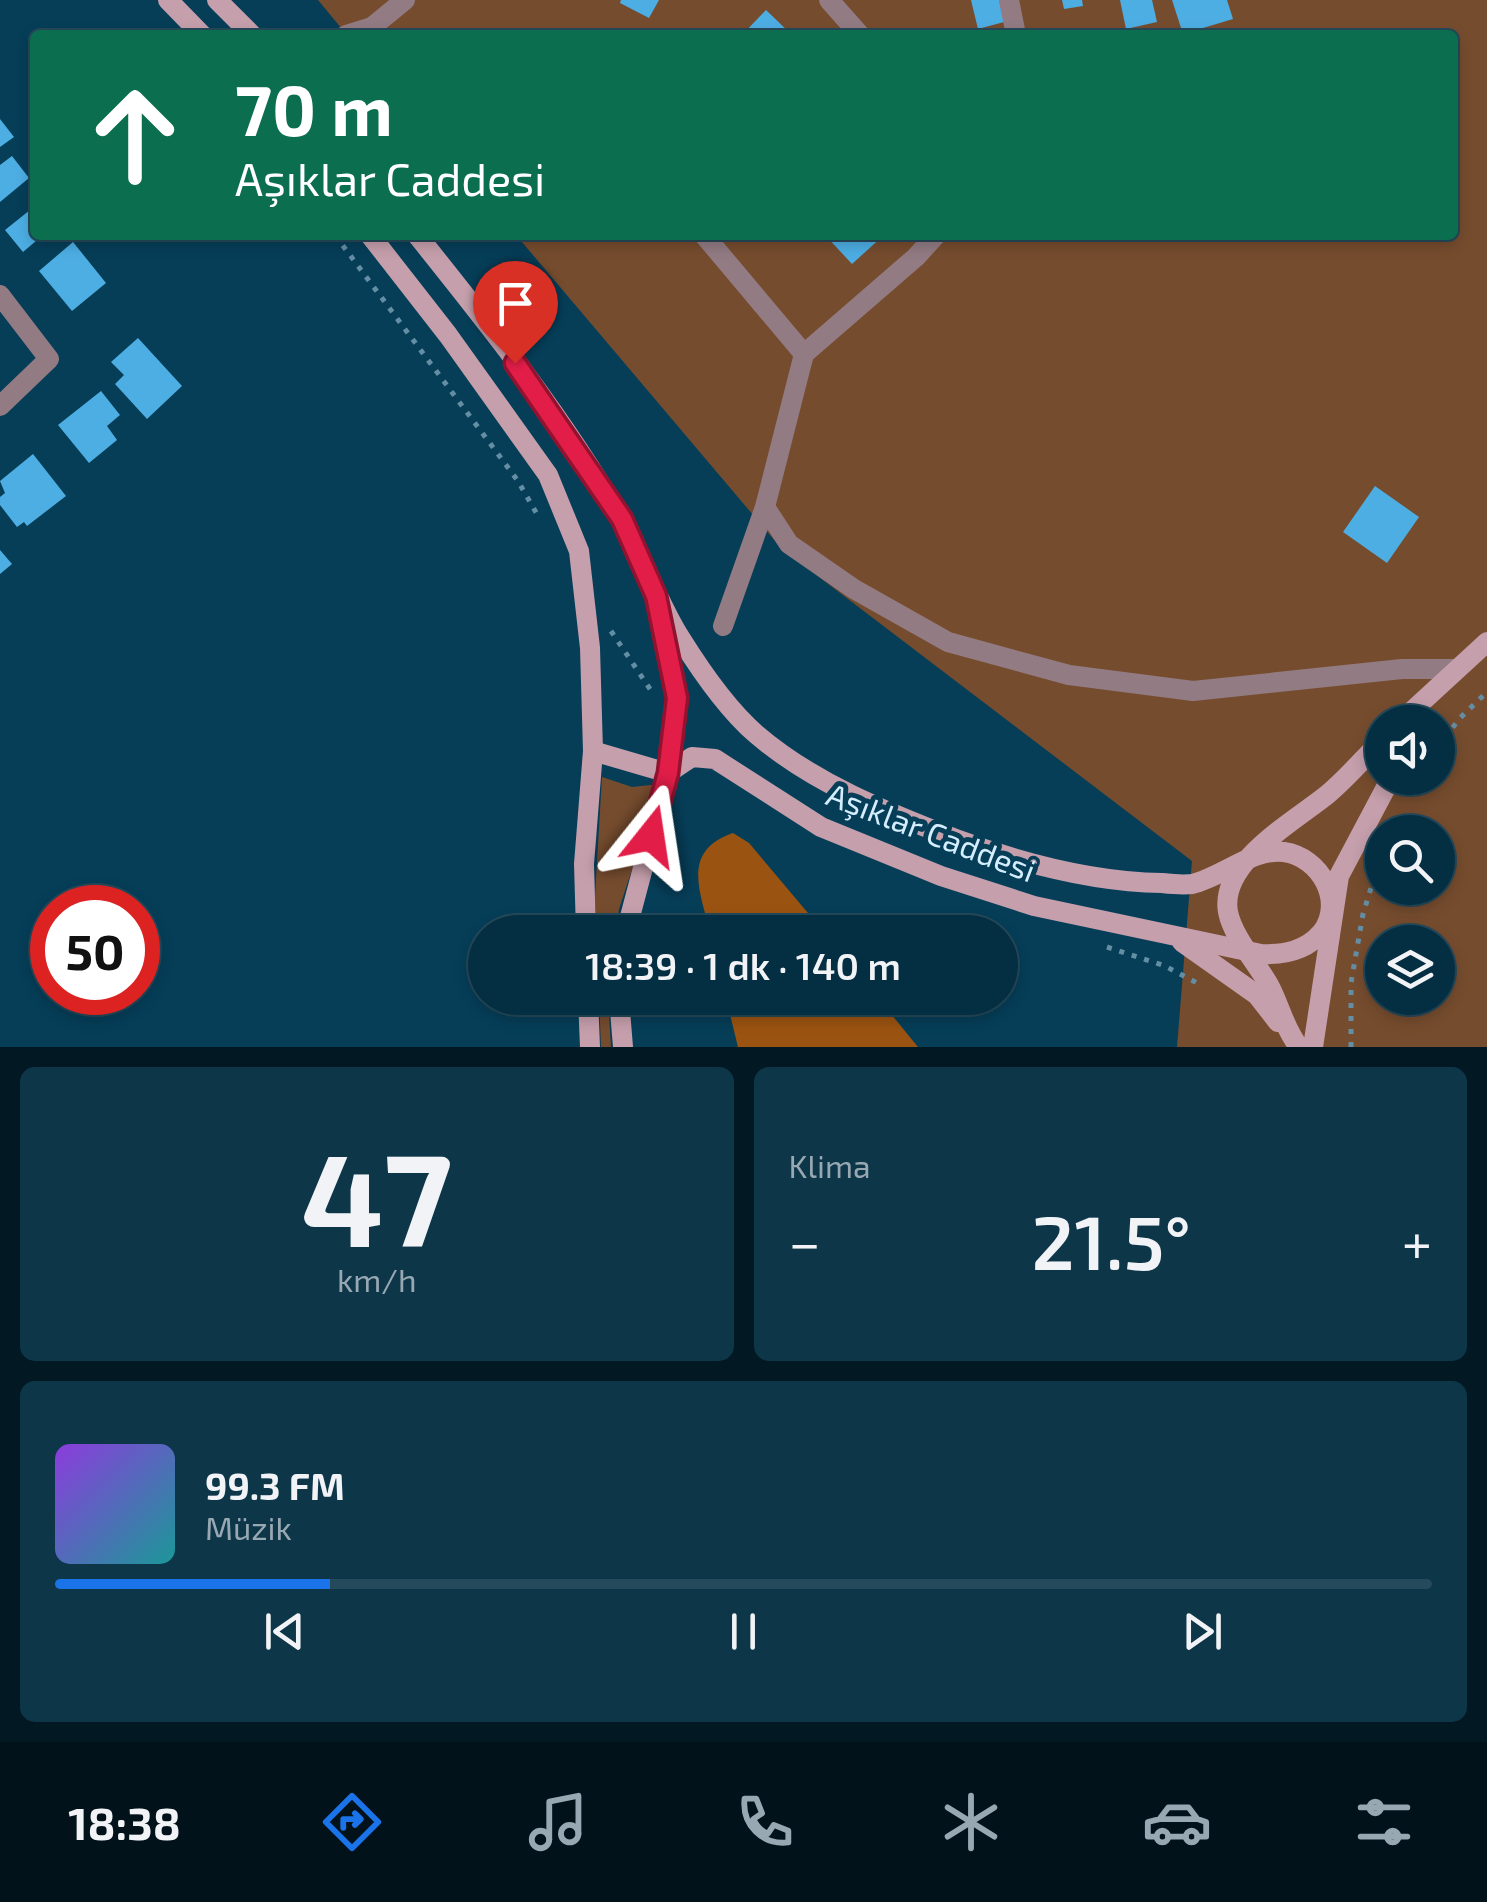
<!DOCTYPE html>
<html lang="tr">
<meta charset="utf-8">
<style>
body{margin:0;font-family:"Exo 2",sans-serif;background:#0d3649;color:#f1f3f6;height:100vh;display:flex;flex-direction:column;font-size:38px;white-space:nowrap}
*{box-sizing:border-box;margin:0}
p{font-size:32px;color:#97a8b2}
.icon{flex:none;width:55px;height:55px;fill:none;stroke:currentColor;stroke-width:2;stroke-linecap:round;stroke-linejoin:round}
.map{position:relative;height:1047px;overflow:hidden}
.sheet{display:flex;flex-direction:column;gap:20px;padding:20px;background:#021924;flex:1}
.sheet>*{flex:none}
.banner{position:absolute;left:30px;top:30px;width:1428px;height:210px;border-radius:10px;box-shadow:0 5px 15px #0003,0 0 0 2px #254a5b;background:#0b6e4f;color:#fff;overflow:hidden}
.controls{position:absolute;left:1365px;top:705px;display:grid;gap:20px}
.controls a{display:grid;place-items:center;width:90px;height:90px;border-radius:50%;background:#042e42;box-shadow:0 5px 15px #0003,0 0 0 2px #254a5b;font-size:50px}
.speed{position:absolute;left:30px;top:885px;display:flex;gap:20px;font-size:50px;font-weight:700;text-align:center}
.speed>*{display:grid;place-content:center;width:130px;height:130px;border-radius:50%;background:#042e42;box-shadow:0 5px 15px #0003,0 0 0 2px #254a5b;line-height:1}
.speed .limit{border:15px solid #d22;background:#fff;color:#111}
.pin{position:absolute;display:grid;place-items:center;width:85px;height:85px;color:#fff;margin:-102px -42px;border-radius:50% 50% 50% 0;rotate:-45deg;box-shadow:0 0 10px #0007}
.pin .icon{rotate:45deg}
.me{position:absolute;width:110px;margin:-55px;rotate:15deg;stroke-linejoin:round;filter:drop-shadow(0 0 8px #0008)}
.turn{display:flex;align-items:center;gap:35px;height:210px;padding:0 40px;font-size:45px}
.turn .icon{width:130px;height:130px;stroke-width:2.5}
.turn b{display:block;font-size:70px;line-height:85px}
.big{font-size:75px;font-weight:600;line-height:1.1}
.sheet .widget{flex:1;display:flex;flex-direction:column;justify-content:center;gap:15px;min-width:0;padding:0 35px;border-radius:15px;background:#0d3649}
.sheet .dial{align-items:center;gap:0}
.dial b{font-size:130px;line-height:1}
.song{display:flex;align-items:center;gap:30px}
.cover{width:120px;height:120px;border-radius:15px;background:linear-gradient(135deg,hsl(270 70% 55%),hsl(180 70% 35%))}
.played{height:10px;border-radius:5px;background:linear-gradient(90deg,#1a73e8 20%,#254a5b 20%)}
.keys{display:flex;justify-content:space-around;direction:ltr}
.heat{display:flex;justify-content:space-between;align-items:center;font-size:55px;direction:ltr}
.sheet .tiles{flex:1;display:grid;gap:20px;grid-template-columns:1fr 1fr}
.widget:last-child{grid-column:span 2}
.trip{position:absolute;left:468px;top:915px;width:550px;height:100px;border-radius:50px;background:#042e42;box-shadow:0 5px 15px #0003,0 0 0 2px #254a5b;font-weight:600;line-height:100px;text-align:center}
.dock{display:flex;height:160px;justify-content:space-around;align-items:center;background:#02121a;color:#97a8b2}
.dock .icon{width:70px;height:70px}
.dock .active{color:#1a73e8}
.dock b{font-size:45px;color:#f1f3f6}
.map>svg:first-child{display:block}
.green{fill:#764c2e;fill-rule:evenodd}
.forest{fill:#9b5311}
.building{fill:#4daee4}
.lines{fill:none;stroke-linecap:round;stroke-linejoin:round}
.path{stroke:#648ea4;stroke-width:5;stroke-dasharray:5 8;stroke-linecap:butt}
.street{stroke:#927b83;stroke-width:20}
.secondary{stroke:#c59fac;stroke-width:20}
.route-casing{stroke:#92132f;stroke-width:25}
.route{stroke:#e11d48;stroke-width:18}
.labels{text-anchor:middle;stroke-width:10;stroke-linejoin:round;paint-order:stroke}
.street-label{font-size:32px;fill:#d4eefe;stroke:#063e58}
</style>
<div class="map">
<svg width="1487" height="1047" viewBox="0 0 1487 1047">
<rect width="100%" height="100%" fill="#063e58"/>
<g class="green">
<path d="M318 0H1487V1047H1177L1192 861 781 548 516 235H1452V35H347ZM1382 722H1438V778H1382ZM1382 832H1438V888H1382ZM1382 942H1438V998H1382Z"/>
<path d="M602 777 632 787 660 784 619 909 616 932H596L595 896Z"/>
<path d="M599 998H608L611 1047H601Z"/>
</g>
<g class="forest">
<path d="M733 833 749 843 824 932H710C700 891 681 851 733 833Z"/>
<path d="M726 998H878L918 1047H738Z"/>
</g>
<g class="building">
<path d="M621 0H659L649 18 620 3Z"/>
<path d="M971 0H999L1004 22 978 29Z"/>
<path d="M1062 0H1082L1083 6 1064 9Z"/>
<path d="M1120 0H1152L1157 22 1126 29Z"/>
<path d="M1172 0H1227L1233 19 1183 34Z"/>
<path d="M766 10 792 35H742Z"/>
<path d="M0 119 14 137 0 147Z"/>
<path d="M12 156 29 178 0 202V165Z"/>
<path d="M35 206V235H43L23 252 5 230Z"/>
<path d="M825 235H884L852 264Z"/>
<path d="M73 242 106 283 72 311 39 271Z"/>
<path d="M138 338 182 386 147 419 115 384 124 375 111 362Z"/>
<path d="M101 391 120 415 107 426 117 440 89 463 58 425Z"/>
<path d="M33 454 66 496 27 526 24 522 17 527 0 505V497L5 493 0 481Z"/>
<path d="M1375 486 1419 517 1387 563 1343 532Z"/>
<path d="M0 550 12 564 0 574Z"/>
</g>
<g class="lines">
<g class="path">
<path d="M335 235 518 481 538 516"/>
<path d="M611 631 652 692"/>
<path d="M1438 749 1458 720 1487 692"/>
<path d="M1107 947 1165 966 1199 984"/>
<path d="M1351 1047V983L1363 914 1382 852"/>
</g>
<g class="street">
<path d="M829 0 860 35"/>
<path d="M1009 0 1016 35"/>
<path d="M372 27 405 0"/>
<path d="M346 35 372 27 368 35"/>
<path d="M704 235 804 354"/>
<path d="M0 295 49 359 0 406"/>
<path d="M765 507 789 544 854 589 948 642 1069 675 1193 691 1402 669H1456"/>
<path d="M723 626 765 507 804 354 916 257 936 235"/>
</g>
<g class="secondary">
<path d="M168 0 202 35"/>
<path d="M217 0 252 35"/>
<path d="M370 235 448 335 548 475 579 551 590 648 593 751 584 864 586 932"/>
<path d="M417 235C489 325 563 417 620 517 643 556 656 600 681 639 701 671 727 709 756 734 813 783 886 812 956 839 1021 863 1092 882 1162 883 1171 884 1183 885 1192 884 1222 877 1253 848 1284 852 1320 857 1345 901 1322 932 1306 951 1284 955 1261 954L1034 906 941 876 821 827 715 759 692 757 668 773 593 751"/>
<path d="M1400 722 1487 642"/>
<path d="M626 932 668 773 677 698 660 618"/>
<path d="M1182 942 1257 995 1278 1022"/>
<path d="M588 998 590 1047"/>
<path d="M619 998 623 1047"/>
<path d="M1299 1047C1284 1028 1280 1005 1269 985 1256 962 1233 937 1228 912 1219 862 1295 821 1328 794 1347 778 1364 758 1382 740"/>
<path d="M1313 1047 1339 876 1391 778"/>
</g>
</g>
<g class="lines">
<defs>
<path id="route" d="M515 363 622 519 656 596 677 698 668 773 651 836"/>
</defs>
<use href="#route" class="route-casing"/>
<use href="#route" class="route"/>
</g>
<g class="labels">
<g class="street-label">
<text transform="translate(931 833) rotate(21)" y="11">Aşıklar Caddesi</text>
</g>
</g>
</svg>
<div class="controls">
<a><svg class="icon" aria-label="sound" viewBox="0 0 24 24"><path d="M4 9h4l5-4v14l-5-4H4zM17 9q2 3 0 6"/></svg></a>
<a><svg class="icon" aria-label="search" viewBox="0 0 24 24"><circle cx="10" cy="10" r="6"/><path d="M15 15l6 6"/></svg></a>
<a><svg class="icon" aria-label="layers" viewBox="0 0 24 24"><path d="M12 4l9 5-9 5-9-5zM3 14l9 5 9-5"/></svg></a>
</div>
<div class="speed"><div class="limit">50</div></div>
<div class="pin" style="left:515px;top:363px;background:#d93025"><svg class="icon" aria-label="arrive" viewBox="0 0 24 24"><path d="M6 21V4h12l-3 4 3 4H6"/></svg></div>
<svg class="me" style="left:651px;top:836px" viewBox="-20 -20 40 40"><path d="M0-17L14 15 0 8-14 15z" fill="#e11d48" stroke="#fff" stroke-width="4"/></svg>
<div class="trip">18:39 · 1 dk · 140 m</div>
<div class="banner">
<div class="turn"><svg class="icon" aria-label="ahead" viewBox="0 0 24 24"><path d="M12 20V5M6 11l6-6 6 6"/></svg><div><b>70 m</b>Aşıklar Caddesi</div></div>
</div>
</div>
<section class="sheet">
<div class="tiles">
<div class="widget dial"><b>47</b><p>km/h</p></div>
<div class="widget"><p>Klima</p>
<div class="heat"><a>−</a><b class="big">21.5°</b><a>+</a></div>
</div>
<div class="widget">
<div class="song"><i class="cover"></i><div><b>99.3 FM</b><p>Müzik</p></div></div>
<div class="played"></div>
<div class="keys"><svg class="icon" aria-label="previous" viewBox="0 0 24 24"><path d="M18 5L8 12l10 7zM5 5v14"/></svg><svg class="icon" aria-label="pause" viewBox="0 0 24 24"><path d="M8 5v14M16 5v14"/></svg><svg class="icon" aria-label="next" viewBox="0 0 24 24"><path d="M6 5l10 7-10 7zM19 5v14"/></svg></div>
</div>
</div>
</section>
<nav class="dock">
<b>18:38</b>
<svg class="icon active" aria-label="directions" viewBox="0 0 24 24"><path d="M12 3l9 9-9 9-9-9zM9 14v-3h6M13 9l2 2-2 2"/></svg>
<svg class="icon" aria-label="music" viewBox="0 0 24 24"><path d="M9 18V5l10-2v13"/><circle cx="6" cy="18" r="3"/><circle cx="16" cy="16" r="3"/></svg>
<svg class="icon" aria-label="phone" viewBox="0 0 24 24"><path d="M5 4h4l2 5-3 2q2 4 5 5l2-3 5 2v4C11 20 4 13 5 4z"/></svg>
<svg class="icon" aria-label="climate" viewBox="0 0 24 24"><path d="M12 3v18M4 7l16 10M4 17L20 7"/></svg>
<svg class="icon" aria-label="car" viewBox="0 0 24 24"><path d="M5 17H2v-5l4-1 3-4h7l3 4 3 1v5h-3M9 17h6M6 11h13"/><circle cx="7" cy="17" r="2"/><circle cx="17" cy="17" r="2"/></svg>
<svg class="icon" aria-label="filters" viewBox="0 0 24 24"><path d="M4 7h16M4 17h16"/><circle cx="9" cy="7" r="2"/><circle cx="15" cy="17" r="2"/></svg>
</nav>
